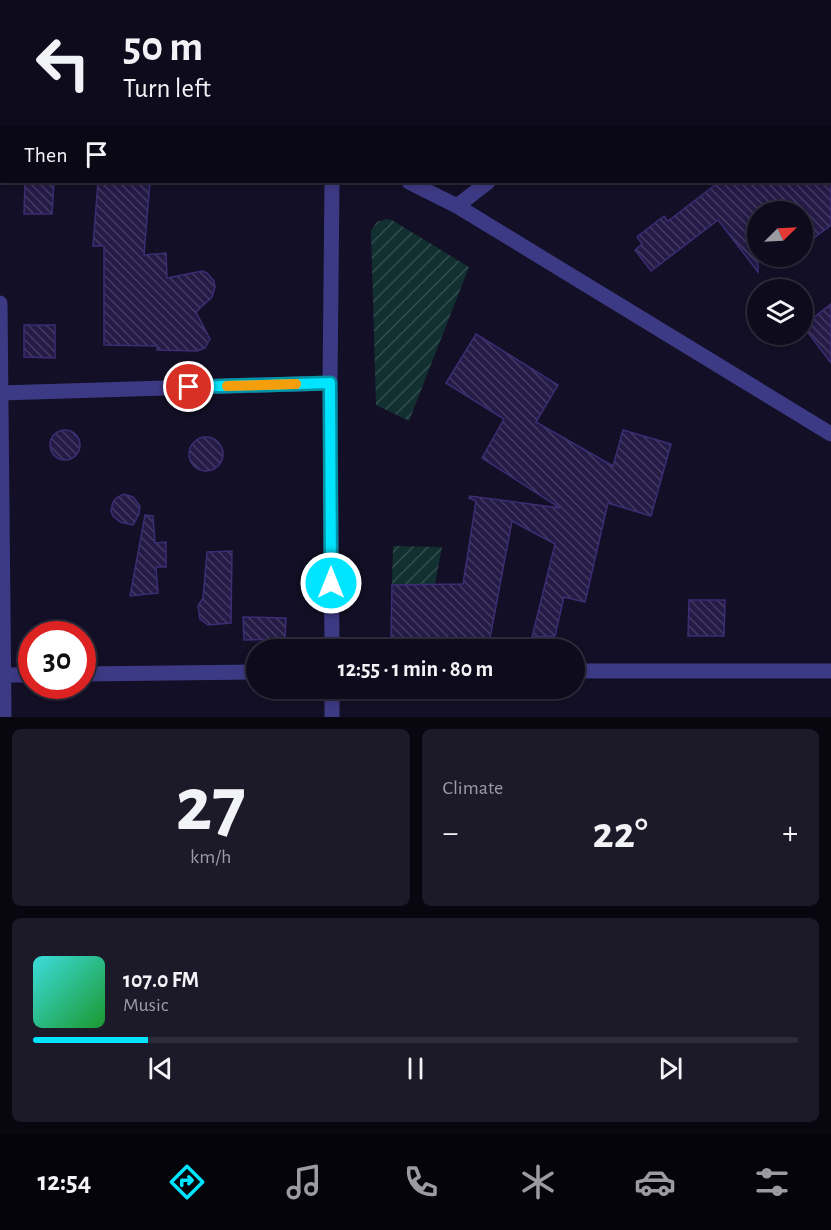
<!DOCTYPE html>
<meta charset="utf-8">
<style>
body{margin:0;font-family:"Alegreya Sans",sans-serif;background:#1c1929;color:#f1f3f6;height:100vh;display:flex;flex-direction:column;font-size:22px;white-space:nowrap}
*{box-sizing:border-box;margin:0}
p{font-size:20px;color:#9b9ba3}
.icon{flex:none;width:33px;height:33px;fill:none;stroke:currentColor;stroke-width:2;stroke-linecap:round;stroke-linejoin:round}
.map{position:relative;height:717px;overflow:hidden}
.drawer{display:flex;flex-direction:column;gap:12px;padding:12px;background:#08060f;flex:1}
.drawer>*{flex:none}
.banner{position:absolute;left:0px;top:0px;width:831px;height:183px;box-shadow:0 3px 9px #0003,0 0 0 2px #2e2b3b;background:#0e0b1c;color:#f1f3f6;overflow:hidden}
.needle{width:39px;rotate:66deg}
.buttons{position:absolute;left:747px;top:201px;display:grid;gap:12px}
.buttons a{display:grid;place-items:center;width:66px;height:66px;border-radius:50%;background:#0e0b1c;box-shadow:0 3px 9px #0003,0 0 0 2px #2e2b3b;font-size:30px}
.speed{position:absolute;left:18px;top:621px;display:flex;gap:12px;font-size:30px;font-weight:700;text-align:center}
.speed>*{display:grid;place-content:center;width:78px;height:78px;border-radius:50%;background:#0e0b1c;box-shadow:0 3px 9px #0003,0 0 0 2px #2e2b3b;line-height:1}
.speed .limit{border:9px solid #d22;background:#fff;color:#111}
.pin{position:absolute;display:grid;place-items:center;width:51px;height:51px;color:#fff;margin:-26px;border:3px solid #fff;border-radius:50%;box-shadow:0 2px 6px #0007}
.me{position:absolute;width:66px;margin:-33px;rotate:0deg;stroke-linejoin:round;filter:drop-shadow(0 0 4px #0008)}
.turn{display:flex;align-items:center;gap:21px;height:126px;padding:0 24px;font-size:27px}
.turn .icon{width:78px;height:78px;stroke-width:2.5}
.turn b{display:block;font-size:42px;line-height:51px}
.then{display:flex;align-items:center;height:57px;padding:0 24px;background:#0003;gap:12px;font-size:22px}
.big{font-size:45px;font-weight:700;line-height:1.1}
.drawer .widget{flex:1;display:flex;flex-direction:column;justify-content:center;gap:9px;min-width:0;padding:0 21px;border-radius:9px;background:#1c1929}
.drawer .dial{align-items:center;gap:0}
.dial b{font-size:78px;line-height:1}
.song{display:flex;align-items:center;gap:18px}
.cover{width:72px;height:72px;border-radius:9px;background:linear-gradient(135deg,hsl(180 70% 55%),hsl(130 70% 35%))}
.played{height:6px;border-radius:3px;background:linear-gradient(90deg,#00e5ff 15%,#2e2b3b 15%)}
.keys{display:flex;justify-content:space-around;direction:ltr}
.heat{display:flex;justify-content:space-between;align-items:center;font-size:33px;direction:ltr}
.drawer .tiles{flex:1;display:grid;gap:12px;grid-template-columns:1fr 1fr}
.widget:last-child{grid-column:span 2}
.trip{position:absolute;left:246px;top:639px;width:339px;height:60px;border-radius:30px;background:#0e0b1c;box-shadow:0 3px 9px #0003,0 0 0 2px #2e2b3b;font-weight:700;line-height:60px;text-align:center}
.menu{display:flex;height:96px;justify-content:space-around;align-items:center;background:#06040b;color:#9b9ba3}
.menu .icon{width:42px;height:42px}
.menu .on{color:#00e5ff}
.menu b{font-size:27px;color:#f1f3f6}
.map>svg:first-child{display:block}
.garden{fill:url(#garden-furrows)}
.building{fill:url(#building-back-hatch);stroke:#3b2d73;stroke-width:1.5}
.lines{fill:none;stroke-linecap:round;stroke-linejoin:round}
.street{stroke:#3d3a85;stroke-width:15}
.route-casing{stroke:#0095a6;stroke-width:15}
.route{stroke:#00e5ff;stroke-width:10}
.slow{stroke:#f59e0b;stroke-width:10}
</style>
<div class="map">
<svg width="831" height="717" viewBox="0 0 831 717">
<defs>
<pattern id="garden-furrows" width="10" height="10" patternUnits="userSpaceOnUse" patternTransform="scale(1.5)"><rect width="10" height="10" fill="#12302f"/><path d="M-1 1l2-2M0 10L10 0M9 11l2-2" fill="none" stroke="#344d4e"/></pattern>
<pattern id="building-back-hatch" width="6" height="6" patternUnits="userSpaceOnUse" patternTransform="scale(1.5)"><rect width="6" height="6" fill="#241b47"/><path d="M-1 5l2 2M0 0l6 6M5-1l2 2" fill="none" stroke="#433b63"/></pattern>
</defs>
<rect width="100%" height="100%" fill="#130f26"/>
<g class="garden">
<path d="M386 219 392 220 469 267 409 421 376 405 371 231 377 222Z"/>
<path d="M393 546 442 547 435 584 392 585Z"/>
</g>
<g class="building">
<path d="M25 182H54L52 214H24Z"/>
<path d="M98 182H150L144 255 166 253 167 278 202 271 207 273 214 281 215 287 212 297 196 312 210 339 205 348 197 351 157 350V346L104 345V246H93Z"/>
<path d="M719 182H831V225L802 247V212H758V272L718 220 651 271 635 250 642 244 637 237 664 216 668 221Z"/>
<path d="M831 304V363L803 326Z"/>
<path d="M24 325H55V358L24 357Z"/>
<path d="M476 334 558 385 536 422 613 466 623 430 671 444 651 516 608 503 585 602 564 597 555 636 532 637 555 544 512 521 490 638 391 639 392 585 463 584 476 501 469 498 470 496 560 508 482 458 504 419 446 383Z"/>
<circle cx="65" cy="445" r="15"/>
<circle cx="206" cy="454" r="17"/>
<path d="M124 494 133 497 140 506 139 514 133 525 120 522 113 516 111 511 113 502 116 498Z"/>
<path d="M145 515 153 516 155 543 166 542V567H156L158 593 130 596Z"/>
<path d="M232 551 231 623 208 625 200 619 198 606 203 598 207 552Z"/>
<path d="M689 600H725L724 636H688Z"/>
<path d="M243 617 286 618 285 639 244 640Z"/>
</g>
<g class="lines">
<g class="street">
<path d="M100 0 103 2"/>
<path d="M642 0 643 2"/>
<path d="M714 2 716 0"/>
<path d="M0 111H2"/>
<path d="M409 182 457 206 831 434"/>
<path d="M457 206 488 182"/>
<path d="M0 303 4 717"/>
<path d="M0 393 330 383"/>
<path d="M332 650 330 383 332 182"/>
<path d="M574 671H831"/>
<path d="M82 674 256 672"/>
<path d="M0 675H32"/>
<path d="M332 688V717"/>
</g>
</g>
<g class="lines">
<defs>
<path id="route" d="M189 387 330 383 331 583"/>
</defs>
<use href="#route" class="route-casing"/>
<use href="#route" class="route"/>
<path class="slow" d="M227 386 296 384"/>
</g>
</svg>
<div class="buttons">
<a><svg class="needle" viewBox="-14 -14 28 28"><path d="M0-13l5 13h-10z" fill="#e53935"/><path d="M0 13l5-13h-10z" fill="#9b9ba3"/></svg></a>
<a><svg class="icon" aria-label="layers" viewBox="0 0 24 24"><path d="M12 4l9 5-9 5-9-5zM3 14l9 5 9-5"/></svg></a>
</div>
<div class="speed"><div class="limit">30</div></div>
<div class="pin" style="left:189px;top:387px;background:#d93025"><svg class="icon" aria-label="arrive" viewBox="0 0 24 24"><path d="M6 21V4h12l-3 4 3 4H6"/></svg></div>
<svg class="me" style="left:331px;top:583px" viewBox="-20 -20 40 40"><circle r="17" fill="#00e5ff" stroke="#fff" stroke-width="3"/><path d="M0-11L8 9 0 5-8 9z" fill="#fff"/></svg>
<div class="trip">12:55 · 1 min · 80 m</div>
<div class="banner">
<div class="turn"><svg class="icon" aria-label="left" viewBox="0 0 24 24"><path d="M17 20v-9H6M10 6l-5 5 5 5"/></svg><div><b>50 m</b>Turn left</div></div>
<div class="then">Then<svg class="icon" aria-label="arrive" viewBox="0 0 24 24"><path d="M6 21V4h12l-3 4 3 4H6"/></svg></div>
</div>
</div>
<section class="drawer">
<div class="tiles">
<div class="widget dial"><b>27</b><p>km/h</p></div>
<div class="widget"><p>Climate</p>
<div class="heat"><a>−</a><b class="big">22°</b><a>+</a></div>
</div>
<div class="widget">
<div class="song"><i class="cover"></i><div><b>107.0 FM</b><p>Music</p></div></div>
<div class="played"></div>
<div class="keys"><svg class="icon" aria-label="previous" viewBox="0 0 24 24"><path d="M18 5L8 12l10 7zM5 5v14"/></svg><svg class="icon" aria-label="pause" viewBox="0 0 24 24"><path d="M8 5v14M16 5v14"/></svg><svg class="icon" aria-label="next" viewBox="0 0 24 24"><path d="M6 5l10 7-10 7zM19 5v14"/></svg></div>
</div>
</div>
</section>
<nav class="menu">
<b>12:54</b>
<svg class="icon on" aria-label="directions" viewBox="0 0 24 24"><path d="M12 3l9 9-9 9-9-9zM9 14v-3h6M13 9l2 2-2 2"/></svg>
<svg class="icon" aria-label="music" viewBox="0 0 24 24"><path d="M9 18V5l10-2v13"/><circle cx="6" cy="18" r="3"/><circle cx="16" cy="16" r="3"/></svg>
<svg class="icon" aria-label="phone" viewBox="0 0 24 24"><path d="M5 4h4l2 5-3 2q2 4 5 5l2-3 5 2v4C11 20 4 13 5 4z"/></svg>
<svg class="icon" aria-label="climate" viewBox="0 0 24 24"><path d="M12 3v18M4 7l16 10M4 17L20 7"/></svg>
<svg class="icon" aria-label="car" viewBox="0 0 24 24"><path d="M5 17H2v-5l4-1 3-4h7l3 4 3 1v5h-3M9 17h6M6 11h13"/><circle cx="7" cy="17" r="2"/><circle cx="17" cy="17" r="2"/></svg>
<svg class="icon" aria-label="filters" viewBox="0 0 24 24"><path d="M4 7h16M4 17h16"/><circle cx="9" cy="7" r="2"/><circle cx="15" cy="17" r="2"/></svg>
</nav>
